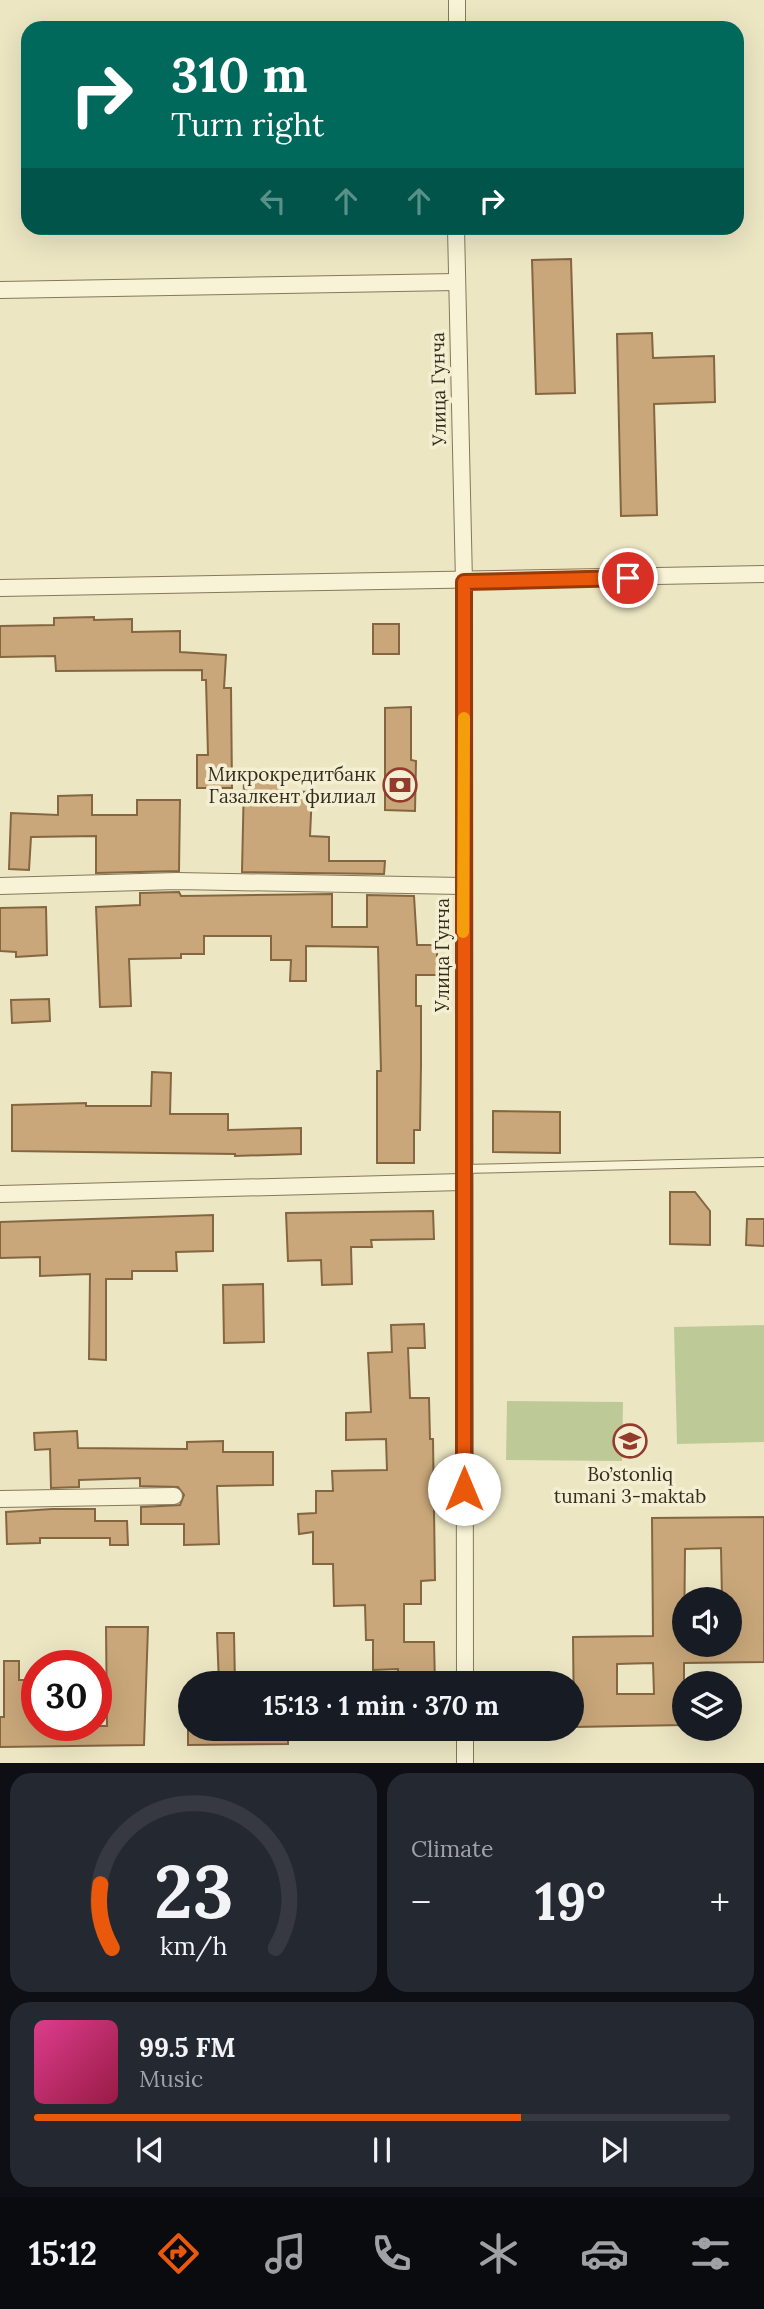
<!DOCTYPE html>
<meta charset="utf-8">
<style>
body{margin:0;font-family:Lora,serif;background:#242831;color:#f1f3f6;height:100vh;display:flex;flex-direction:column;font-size:26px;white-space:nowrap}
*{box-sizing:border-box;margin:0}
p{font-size:23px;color:#9ea1a6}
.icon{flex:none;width:38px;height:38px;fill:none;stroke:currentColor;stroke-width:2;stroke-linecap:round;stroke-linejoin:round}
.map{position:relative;height:1763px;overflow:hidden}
.drawer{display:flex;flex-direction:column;gap:10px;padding:10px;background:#0d0f14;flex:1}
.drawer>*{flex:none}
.hud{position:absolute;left:21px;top:21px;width:723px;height:214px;border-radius:21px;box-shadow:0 7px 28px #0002;background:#00695c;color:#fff;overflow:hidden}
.buttons{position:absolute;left:672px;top:1587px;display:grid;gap:14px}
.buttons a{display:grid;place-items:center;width:70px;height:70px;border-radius:50%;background:#171b24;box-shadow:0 7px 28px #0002;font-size:35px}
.speed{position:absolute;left:21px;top:1650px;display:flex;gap:14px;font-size:35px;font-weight:700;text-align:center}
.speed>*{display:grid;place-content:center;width:91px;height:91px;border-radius:50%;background:#171b24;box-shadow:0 7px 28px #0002;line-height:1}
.speed .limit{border:10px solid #d22;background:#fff;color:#111}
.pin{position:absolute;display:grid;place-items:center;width:60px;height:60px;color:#fff;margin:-30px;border:4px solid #fff;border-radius:50%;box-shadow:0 2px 7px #0007}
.me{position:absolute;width:77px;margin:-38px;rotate:0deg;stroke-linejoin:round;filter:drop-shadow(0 0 5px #0008)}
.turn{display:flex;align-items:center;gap:24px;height:147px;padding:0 35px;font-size:32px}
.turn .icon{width:91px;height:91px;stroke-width:2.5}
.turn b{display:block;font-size:49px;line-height:60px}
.lanes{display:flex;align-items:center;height:66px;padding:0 35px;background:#0003;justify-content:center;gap:35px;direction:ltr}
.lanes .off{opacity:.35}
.big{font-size:52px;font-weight:800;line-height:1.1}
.drawer .tile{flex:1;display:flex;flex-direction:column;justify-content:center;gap:10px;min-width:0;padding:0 24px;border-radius:21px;background:#242831}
.drawer .dial{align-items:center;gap:0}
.dial svg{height:182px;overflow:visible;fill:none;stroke:#363941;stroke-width:7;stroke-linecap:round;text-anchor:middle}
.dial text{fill:#f1f3f6;stroke:none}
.song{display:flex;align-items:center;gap:21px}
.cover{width:84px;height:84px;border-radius:10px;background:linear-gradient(135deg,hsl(330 70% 55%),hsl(340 70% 35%))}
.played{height:7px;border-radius:4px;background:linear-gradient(90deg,#ea580c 70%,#363941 70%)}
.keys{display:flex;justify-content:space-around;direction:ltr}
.heat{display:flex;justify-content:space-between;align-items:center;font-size:38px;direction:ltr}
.drawer .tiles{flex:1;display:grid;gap:10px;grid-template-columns:1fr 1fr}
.tile:last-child{grid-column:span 2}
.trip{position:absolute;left:178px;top:1671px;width:406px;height:70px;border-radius:35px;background:#171b24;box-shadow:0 7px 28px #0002;font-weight:800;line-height:70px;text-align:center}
.dock{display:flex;height:112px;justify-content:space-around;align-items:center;background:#090b0e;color:#9ea1a6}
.dock .icon{width:49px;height:49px}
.dock .on{color:#ea580c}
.dock b{font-size:32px;color:#f1f3f6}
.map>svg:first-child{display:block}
.green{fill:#bdca97}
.building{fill:#c9a77a;stroke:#846641;stroke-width:2;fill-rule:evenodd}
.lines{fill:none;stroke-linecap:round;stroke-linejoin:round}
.service-casing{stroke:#86785b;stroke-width:10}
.minor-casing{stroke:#86785b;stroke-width:18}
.service{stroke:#f8f2d6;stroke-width:8}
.minor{stroke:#f8f2d6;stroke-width:16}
.route-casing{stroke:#983908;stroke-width:18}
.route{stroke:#ea580c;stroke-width:12}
.slow{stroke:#f59e0b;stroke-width:12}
.labels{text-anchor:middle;stroke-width:7;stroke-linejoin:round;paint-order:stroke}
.street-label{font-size:19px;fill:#362d1e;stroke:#f4efd2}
.poi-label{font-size:19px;fill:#362d1e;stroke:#f4efd2;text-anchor:end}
</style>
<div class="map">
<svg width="764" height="1763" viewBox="0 0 764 1763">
<rect width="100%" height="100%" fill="#ece6c3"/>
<g class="green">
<path d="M764 1325V1442L677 1444 674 1327Z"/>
<path d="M507 1401 623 1402 622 1461 506 1460Z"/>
</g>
<g class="building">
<path d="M571 259 575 393 536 394 532 260Z"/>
<path d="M652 333 653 358 714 356 715 402 654 404 657 515 621 516 617 334Z"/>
<path d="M94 617V620L132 619V632L180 631V652L226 655 224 688H231L232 788H197V755H208L206 680H202V670L56 671 55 656 0 657V626L54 625V618Z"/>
<rect x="373" y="624" width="26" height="30"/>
<path d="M411 707V760L416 761 415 811 385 810V708Z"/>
<path d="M244 779 284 780 283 791 312 792 310 836 329 837V861H385L384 874 242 872Z"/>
<path d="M92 795V815H137V800H180L179 871 96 873V836L31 837 29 870 9 869 11 813 58 815V796Z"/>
<path d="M179 892 181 896 332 894V927H367V895L414 896 417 945H437V975H416V1006H421V1064L420 1130H414V1163H377V1071H381L378 947 306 946V981H290L291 960H271V936H204V954H181V958L129 959 131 1006 100 1007 96 907 140 905V893Z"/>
<path d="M46 907 47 955 16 957V952L0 951V908Z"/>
<path d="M49 999 50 1021 12 1023 11 1000Z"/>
<path d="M152 1072 171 1073 170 1114H228V1130L301 1128V1154L235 1156V1154L12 1151V1105L86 1103V1106H151Z"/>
<path d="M493 1111 560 1112V1153L493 1152Z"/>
<path d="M670 1192H695L710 1211V1245L670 1244Z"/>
<path d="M433 1211 434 1239 371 1240 372 1247H351L352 1284 322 1285 321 1260 288 1261 286 1213Z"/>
<path d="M213 1215V1251L176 1252 177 1271H132V1279H106V1360L89 1359 90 1274 40 1276V1257L0 1258V1222Z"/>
<path d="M747 1219H764V1246L746 1245Z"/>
<path d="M263 1284 264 1342 224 1343 223 1285Z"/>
<path d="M424 1324 425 1348H408L410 1398H429L430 1439H433L435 1580 421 1581V1604H404V1642H434L435 1684H398V1669L373 1670V1640H366L365 1605 334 1606 333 1564H313V1532L299 1534 298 1514 316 1513V1491H333L332 1471 387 1470 386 1439 346 1440V1413L371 1412 368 1353 392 1352 391 1325Z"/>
<path d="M77 1431 78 1448 187 1449V1442L223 1441V1452H273V1485L217 1486 219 1544 184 1545V1524H141V1507L180 1505 184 1495 178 1487 140 1486V1478L79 1480V1487L51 1488 50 1449 35 1450 34 1433Z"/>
<path d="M52 1509H95V1521H127L128 1545H110V1538H40V1543L7 1544 6 1512Z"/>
<path d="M764 1517V1662L684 1663V1725L574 1727 573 1637 653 1636 652 1518ZM721 1548 722 1600H730V1645H684L685 1549ZM653 1663 654 1694H617V1664Z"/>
<path d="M106 1627H148L144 1745 0 1747V1717H4V1661H19V1680H37V1726H107Z"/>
<path d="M217 1633H234L235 1684H219Z"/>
<path d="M188 1729H288V1744L188 1745Z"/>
</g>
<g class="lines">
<defs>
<path id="service" d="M463 1169 764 1162"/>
<g id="minor">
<path d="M457 28V0"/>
<path d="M456 228 464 582 465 1684"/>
<path d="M0 290 456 282"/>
<path d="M0 588 764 574"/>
<path d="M0 886 177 881 463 886"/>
<path d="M0 1194 462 1182"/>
<path d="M0 1499 174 1496"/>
<path d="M465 1729V1763"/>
</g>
</defs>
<use href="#service" class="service-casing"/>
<use href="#minor" class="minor-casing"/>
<use href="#service" class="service"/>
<use href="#minor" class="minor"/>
</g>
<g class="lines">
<defs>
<path id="route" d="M464 1489V582L628 578"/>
</defs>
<use href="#route" class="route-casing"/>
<use href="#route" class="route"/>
<path class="slow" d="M463 932 464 718"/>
</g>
<defs>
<symbol id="bank-ring" viewBox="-11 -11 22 22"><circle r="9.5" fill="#f4efd2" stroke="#933b2d" stroke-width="1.5"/><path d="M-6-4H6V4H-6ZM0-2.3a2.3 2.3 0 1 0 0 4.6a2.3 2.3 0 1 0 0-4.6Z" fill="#933b2d"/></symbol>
<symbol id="school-ring" viewBox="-11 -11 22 22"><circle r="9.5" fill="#f4efd2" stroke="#933b2d" stroke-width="1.5"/><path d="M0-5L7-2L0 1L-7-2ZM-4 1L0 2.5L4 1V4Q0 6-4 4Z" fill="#933b2d"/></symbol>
</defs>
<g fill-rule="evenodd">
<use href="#bank-ring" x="381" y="766" width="38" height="38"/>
<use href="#school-ring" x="611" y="1422" width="38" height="38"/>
</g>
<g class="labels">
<g class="street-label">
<text transform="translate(438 389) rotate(-91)" y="7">Улица Гунча</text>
<text transform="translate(442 955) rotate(-90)" y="7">Улица Гунча</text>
</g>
<g class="poi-label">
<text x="376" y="781">Микрокредитбанк<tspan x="376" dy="22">Газалкент филиал</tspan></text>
<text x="630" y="1481" text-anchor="middle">Bo’stonliq<tspan x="630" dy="22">tumani 3-maktab</tspan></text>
</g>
</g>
</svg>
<div class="buttons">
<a><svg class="icon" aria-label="sound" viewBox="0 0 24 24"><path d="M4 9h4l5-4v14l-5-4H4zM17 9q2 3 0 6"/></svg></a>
<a><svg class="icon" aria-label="layers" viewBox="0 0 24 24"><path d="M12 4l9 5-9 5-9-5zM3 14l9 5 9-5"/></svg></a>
</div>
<div class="speed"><div class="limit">30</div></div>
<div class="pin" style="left:628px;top:578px;background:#d93025"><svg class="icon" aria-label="arrive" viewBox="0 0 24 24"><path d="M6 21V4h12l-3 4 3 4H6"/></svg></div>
<svg class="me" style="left:464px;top:1489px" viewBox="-20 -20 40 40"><circle r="19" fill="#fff"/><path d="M0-13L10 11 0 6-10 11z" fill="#ea580c"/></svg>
<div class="trip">15:13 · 1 min · 370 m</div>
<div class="hud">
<div class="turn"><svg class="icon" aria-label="right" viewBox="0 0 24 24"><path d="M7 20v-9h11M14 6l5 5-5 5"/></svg><div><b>310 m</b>Turn right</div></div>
<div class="lanes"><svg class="icon off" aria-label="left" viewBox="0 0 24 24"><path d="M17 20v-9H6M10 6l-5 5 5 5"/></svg><svg class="icon off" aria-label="ahead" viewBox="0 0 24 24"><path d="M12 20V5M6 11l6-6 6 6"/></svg><svg class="icon off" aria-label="ahead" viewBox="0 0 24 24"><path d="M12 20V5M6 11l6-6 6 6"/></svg><svg class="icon" aria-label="right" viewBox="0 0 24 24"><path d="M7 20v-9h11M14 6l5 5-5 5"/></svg></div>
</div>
</div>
<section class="drawer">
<div class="tiles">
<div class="tile dial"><svg viewBox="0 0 100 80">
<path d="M14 69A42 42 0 1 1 86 69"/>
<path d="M14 69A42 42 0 0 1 9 41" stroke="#ea580c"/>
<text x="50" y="56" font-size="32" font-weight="700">23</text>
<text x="50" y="72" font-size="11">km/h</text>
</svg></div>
<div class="tile"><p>Climate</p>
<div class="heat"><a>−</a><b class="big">19°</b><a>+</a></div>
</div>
<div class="tile">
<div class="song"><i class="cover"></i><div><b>99.5 FM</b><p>Music</p></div></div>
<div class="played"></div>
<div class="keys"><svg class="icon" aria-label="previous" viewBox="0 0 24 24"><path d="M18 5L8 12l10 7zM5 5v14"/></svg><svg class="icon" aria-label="pause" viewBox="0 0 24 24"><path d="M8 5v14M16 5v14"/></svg><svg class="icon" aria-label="next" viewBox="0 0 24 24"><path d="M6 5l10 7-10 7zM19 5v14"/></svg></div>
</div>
</div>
</section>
<nav class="dock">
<b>15:12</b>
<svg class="icon on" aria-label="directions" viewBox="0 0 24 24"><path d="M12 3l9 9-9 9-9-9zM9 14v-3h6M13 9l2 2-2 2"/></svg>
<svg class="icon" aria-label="music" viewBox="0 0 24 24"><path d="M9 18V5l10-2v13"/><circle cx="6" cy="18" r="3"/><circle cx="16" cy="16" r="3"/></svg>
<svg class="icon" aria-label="phone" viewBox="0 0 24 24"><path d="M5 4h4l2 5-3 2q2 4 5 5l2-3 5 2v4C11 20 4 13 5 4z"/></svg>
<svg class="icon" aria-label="climate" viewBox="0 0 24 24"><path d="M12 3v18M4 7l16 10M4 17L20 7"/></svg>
<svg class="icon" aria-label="car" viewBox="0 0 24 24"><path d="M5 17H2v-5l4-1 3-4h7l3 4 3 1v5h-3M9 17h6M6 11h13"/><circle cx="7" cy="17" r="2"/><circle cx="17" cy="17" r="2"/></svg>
<svg class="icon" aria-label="filters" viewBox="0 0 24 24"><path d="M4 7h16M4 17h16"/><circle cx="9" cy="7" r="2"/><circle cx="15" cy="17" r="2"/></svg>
</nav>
